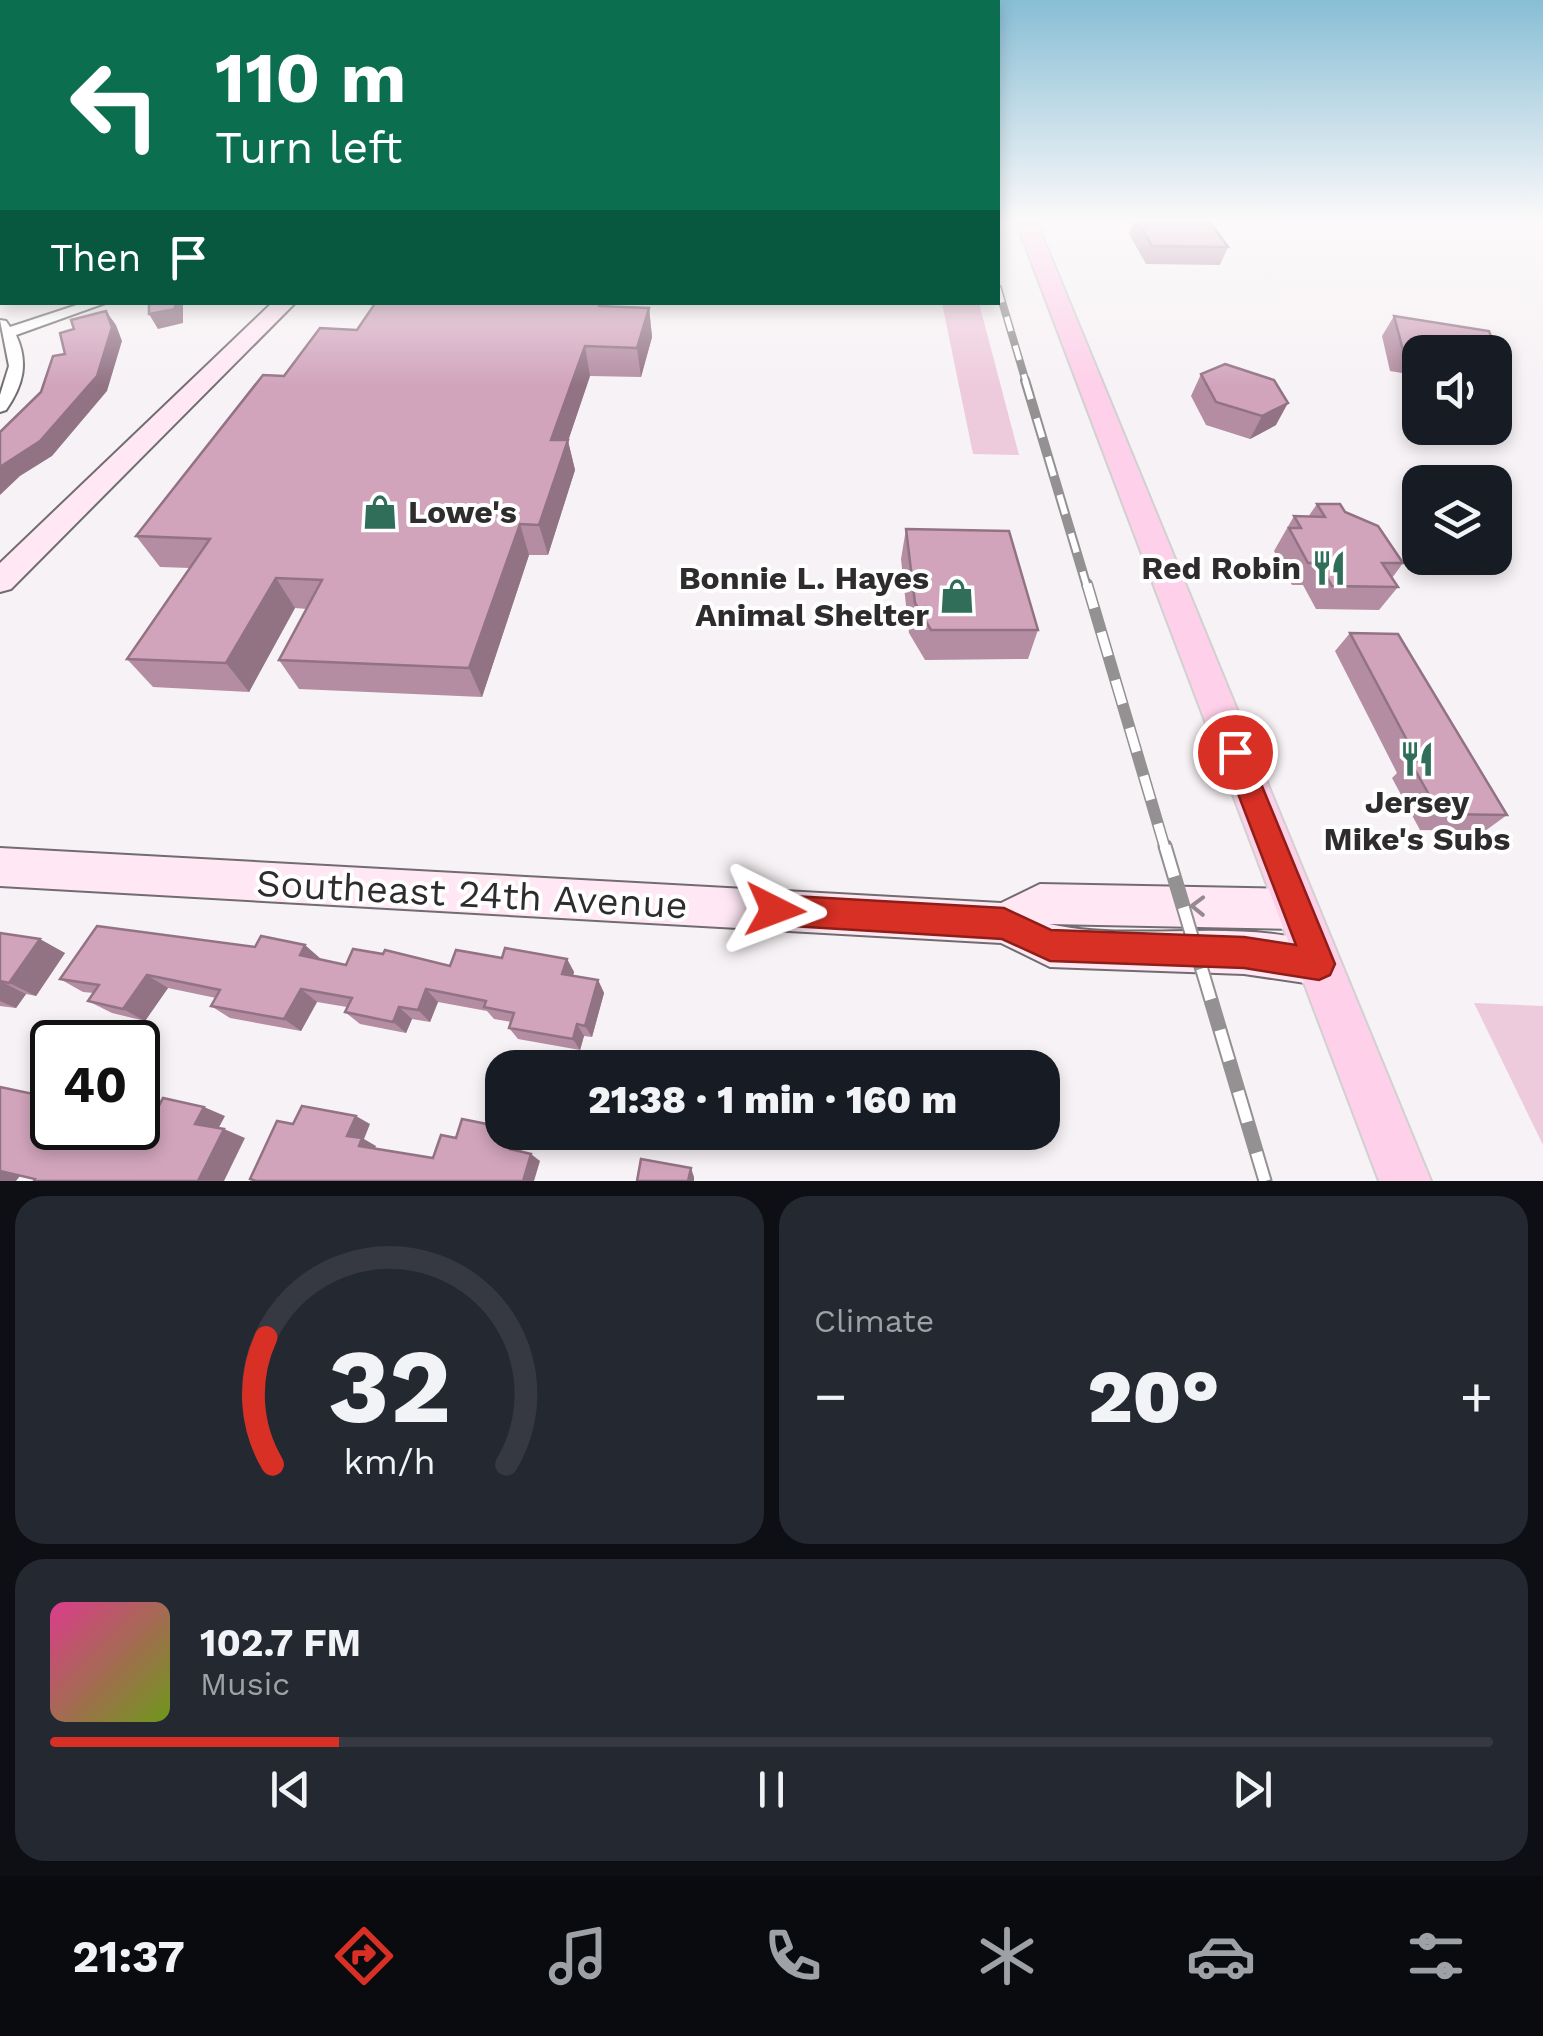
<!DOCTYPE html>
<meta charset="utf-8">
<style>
body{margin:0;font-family:"Work Sans",sans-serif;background:#242831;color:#f1f3f6;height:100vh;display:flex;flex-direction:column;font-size:38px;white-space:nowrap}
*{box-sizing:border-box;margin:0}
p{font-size:32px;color:#9ea1a6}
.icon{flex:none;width:55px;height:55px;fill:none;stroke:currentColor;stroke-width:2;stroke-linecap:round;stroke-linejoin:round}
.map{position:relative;height:1181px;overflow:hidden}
.sheet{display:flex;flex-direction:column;gap:15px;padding:15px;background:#0d0f14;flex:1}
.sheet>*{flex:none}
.banner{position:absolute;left:0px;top:0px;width:1000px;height:305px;box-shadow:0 5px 15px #0003;background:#0b6e4f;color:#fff;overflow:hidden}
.buttons{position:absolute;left:1402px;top:335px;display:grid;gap:20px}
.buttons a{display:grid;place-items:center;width:110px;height:110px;border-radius:20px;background:#171b24;box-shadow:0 5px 15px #0003;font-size:50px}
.speed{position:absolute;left:30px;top:1020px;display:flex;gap:20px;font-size:50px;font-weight:700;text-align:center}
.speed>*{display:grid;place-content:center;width:130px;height:130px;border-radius:50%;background:#171b24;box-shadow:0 5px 15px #0003;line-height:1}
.speed .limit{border:5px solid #111;border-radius:15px;background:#fff;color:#111}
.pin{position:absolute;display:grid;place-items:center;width:85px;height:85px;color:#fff;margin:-42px;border:5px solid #fff;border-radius:50%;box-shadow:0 2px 10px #0007}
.me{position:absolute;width:110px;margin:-55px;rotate:93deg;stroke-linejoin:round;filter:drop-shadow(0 0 8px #0008)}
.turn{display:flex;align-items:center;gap:35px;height:210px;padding:0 50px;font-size:45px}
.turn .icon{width:130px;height:130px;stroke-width:2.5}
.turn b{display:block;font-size:70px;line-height:85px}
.then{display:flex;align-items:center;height:95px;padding:0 50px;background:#0003;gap:20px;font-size:38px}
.big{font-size:75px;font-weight:800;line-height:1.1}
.sheet .card{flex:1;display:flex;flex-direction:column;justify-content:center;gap:15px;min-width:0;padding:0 35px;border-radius:30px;background:#242831}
.sheet .dial{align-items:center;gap:0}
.dial svg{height:260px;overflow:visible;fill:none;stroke:#363941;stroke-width:7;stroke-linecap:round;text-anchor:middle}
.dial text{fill:#f1f3f6;stroke:none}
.song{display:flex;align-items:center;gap:30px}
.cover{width:120px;height:120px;border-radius:15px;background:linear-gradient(135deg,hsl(330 70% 55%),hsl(80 70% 35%))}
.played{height:10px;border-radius:5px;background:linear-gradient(90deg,#d93025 20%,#363941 20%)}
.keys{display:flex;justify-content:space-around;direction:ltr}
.heat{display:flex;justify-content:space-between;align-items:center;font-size:55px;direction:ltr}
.sheet .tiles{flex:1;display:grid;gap:15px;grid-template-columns:1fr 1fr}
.card:last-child{grid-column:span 2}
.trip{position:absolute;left:485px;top:1050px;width:575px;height:100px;border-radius:30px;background:#171b24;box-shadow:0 5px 15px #0003;font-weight:800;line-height:100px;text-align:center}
.tabs{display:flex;height:160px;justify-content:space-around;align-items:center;background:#090b0e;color:#9ea1a6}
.tabs .icon{width:70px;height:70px}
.tabs .on{color:#d93025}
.tabs b{font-size:45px;color:#f1f3f6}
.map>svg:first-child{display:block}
.green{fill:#eecbdc}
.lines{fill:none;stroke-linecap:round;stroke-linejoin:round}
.street-casing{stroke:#716c6f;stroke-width:4}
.secondary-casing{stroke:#716c6f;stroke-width:4}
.primary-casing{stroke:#d1d1d1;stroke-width:4}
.street{fill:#fff;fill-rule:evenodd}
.secondary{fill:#ffe8f4;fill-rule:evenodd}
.primary{fill:#fed0e9;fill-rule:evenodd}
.rail-far3-casing{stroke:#949193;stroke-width:8}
.rail-far2-casing{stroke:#949193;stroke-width:10}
.rail-far1-casing{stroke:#949193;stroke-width:12}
.rail-casing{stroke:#949193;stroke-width:15}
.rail-far3{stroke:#fff;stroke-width:5;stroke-dasharray:15;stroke-linecap:butt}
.rail-far2{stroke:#fff;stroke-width:6;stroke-dasharray:20;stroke-linecap:butt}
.rail-far1{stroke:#fff;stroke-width:9;stroke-dasharray:25;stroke-linecap:butt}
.rail{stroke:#fff;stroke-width:11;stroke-dasharray:32;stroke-linecap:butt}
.wall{fill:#b48da2}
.shaded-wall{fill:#927384}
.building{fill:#d1a4bc;stroke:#927384;stroke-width:2.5}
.oneway{stroke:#968a90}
.route{fill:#d93025;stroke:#8d1f18;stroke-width:2.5}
.labels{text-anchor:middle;stroke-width:8;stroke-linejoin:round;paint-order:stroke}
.poi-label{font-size:32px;font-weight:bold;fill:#2e2c2d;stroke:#fff;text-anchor:end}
.near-street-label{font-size:38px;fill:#2e2c2d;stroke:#fff}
</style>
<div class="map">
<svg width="1543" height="1181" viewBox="0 0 1543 1181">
<rect width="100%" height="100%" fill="#f7f2f5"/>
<g class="green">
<path d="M942 303H979L1019 455 973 454Z"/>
<path d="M1474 1003 1543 1006V1145Z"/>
</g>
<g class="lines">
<defs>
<path id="street" d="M86 302H108L16 335C29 363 23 386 6 410L0 412V395L9 366 0 320 6 321 10 327Z"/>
<g id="secondary">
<path d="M273 302H296L11 589 0 592V563Z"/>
<path d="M0 848 1001 903 1040 884 1296 889 1310 895 1316 909 1310 923 1296 929 1049 924C1137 944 1248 914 1334 949L1340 964 1334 979 1319 985 1244 974 1050 967 1001 943 0 886Z"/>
</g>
<path id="primary" d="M1016 221H1036L1431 1181H1379Z"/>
</defs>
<use href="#street" class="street-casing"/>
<use href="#secondary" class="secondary-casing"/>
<use href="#primary" class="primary-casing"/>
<use href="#street" class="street"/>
<use href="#secondary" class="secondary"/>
<use href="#primary" class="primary"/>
<defs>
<path id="rail-far3" d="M998 288 1026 382"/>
<path id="rail-far2" d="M1025 380 1087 587"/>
<path id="rail-far1" d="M1087 584 1165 848"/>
<path id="rail" d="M1165 846 1265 1181"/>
</defs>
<use href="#rail-far3" class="rail-far3-casing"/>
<use href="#rail-far2" class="rail-far2-casing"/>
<use href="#rail-far1" class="rail-far1-casing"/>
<use href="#rail" class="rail-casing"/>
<use href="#rail-far3" class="rail-far3"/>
<use href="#rail-far2" class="rail-far2"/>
<use href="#rail-far1" class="rail-far1"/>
<use href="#rail" class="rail"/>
</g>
<g class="wall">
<path d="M1134 221H1209L1228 247 1220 265 1146 264 1129 234Z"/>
<path d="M376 302H605L606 307 649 308 652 337 641 377 590 376 568 441 575 470 548 555H529L482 697 299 689 279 660 307 609 295 608 249 692 153 687 127 659 190 568 160 567 136 536 284 376 357 330Z"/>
<path d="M1394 316 1489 331 1503 367 1495 378V352H1420V376L1390 371 1382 336Z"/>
<path d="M1201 374 1276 425 1250 439 1206 425 1191 396Z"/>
<path d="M1317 504 1345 512 1403 563 1392 578 1398 587 1379 610 1316 609 1303 585H1292L1274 551 1294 516 1308 517Z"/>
<path d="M906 529 1038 630 1028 659 925 660 909 633 901 559Z"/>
<path d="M1350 633 1507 815 1485 831 1420 830 1392 778 1397 773 1335 651Z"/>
<path d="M0 933 65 953 36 996 26 994 16 1008 0 1006Z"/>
<path d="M502 958 567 959 574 972 573 976 598 980 604 993 592 1037 584 1036 580 1050 518 1039 509 1028 511 1022 494 1019 487 1011 438 1002 430 1022 412 1019 406 1033 360 1024 345 1012 347 1007 317 1002 301 1031 230 1018 211 1006 216 998 168 988 145 1021 112 1013 88 1001 94 993 83 992 60 979 321 959 346 965 450 966Z"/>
</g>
<g class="shaded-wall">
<path d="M2 246V270L0 273V249Z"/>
<path d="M2 285V302L0 303V286Z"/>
<path d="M175 302H182L183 304V323L158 329 149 314Z"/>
<path d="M649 308 652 337 641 377 637 348Z"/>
<path d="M106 311 116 325 122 341 107 391 52 456 20 476 0 495V467Z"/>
<path d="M585 346 590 376 568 441 575 470 548 555 539 525 551 440Z"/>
<path d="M1288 403 1276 425 1250 439 1262 416Z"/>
<path d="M520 524 529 555 482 697 469 668Z"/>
<path d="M276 578 295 608 249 692 226 663Z"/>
<path d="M40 939 65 953 36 996 9 983Z"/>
<path d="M305 945 321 959 300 955Z"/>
<path d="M567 959 574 972 569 986 562 974Z"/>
<path d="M147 975 168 988 145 1021 123 1009Z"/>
<path d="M598 980 604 993 592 1037 585 1026Z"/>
<path d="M0 981 26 994 16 1008 0 1001Z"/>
<path d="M301 989 317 1002 301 1031 284 1019Z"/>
<path d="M426 989 438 1002 430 1022 418 1010Z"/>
<path d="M399 1007 412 1019 406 1033 393 1022Z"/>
<path d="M577 1024 584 1036 580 1050 573 1039Z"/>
<path d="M43 1096 52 1099V1119L32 1112Z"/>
<path d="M204 1107 225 1116 216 1133 195 1124Z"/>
<path d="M356 1116 370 1124 364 1139 376 1146 373 1154 359 1146 347 1136Z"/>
<path d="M224 1129 245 1138 224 1181H198Z"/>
<path d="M516 1132H520L526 1137 519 1156 510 1149Z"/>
<path d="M531 1154 540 1161 534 1181H523Z"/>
<path d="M691 1168 694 1177V1181H688Z"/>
<path d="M0 1171 20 1176 16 1181H0Z"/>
</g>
<g class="building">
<path d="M1138 221H1209L1228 247 1152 246Z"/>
<path d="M2 272V285L0 286V273Z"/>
<path d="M149 302H175V309L149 314Z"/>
<path d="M376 302H600L599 306 649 308 637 348 585 346 551 440H568L539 525 520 524 469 668 279 660 322 580 276 578 226 663 127 659 210 539 136 536 263 375 284 376 320 328 357 330Z"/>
<path d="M106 311 112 327 97 376 40 441 0 467V432L41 392 53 356 65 354 60 333 74 329 71 320Z"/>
<path d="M1394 316 1489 331 1503 367 1495 366V352L1420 353 1403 350Z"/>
<path d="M1225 364 1274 380 1288 403 1262 416 1216 402 1201 374Z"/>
<path d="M1317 504H1340L1345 512 1378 526 1403 563H1382L1398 587 1332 586 1319 563H1308L1289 528H1301L1294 516 1325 517Z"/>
<path d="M906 529 1009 531 1038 630H931L915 603Z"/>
<path d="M1350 633 1398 634 1507 815 1440 814 1410 761H1418Z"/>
<path d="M97 926 255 947 261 936 305 945 300 955 346 965 353 949 383 954 385 950 450 966 456 950 502 958 505 948 567 959 562 974 598 980 585 1026 577 1024 573 1039 509 1028 514 1013 484 1007 486 1001 426 989 418 1010 399 1007 393 1022 345 1012 352 998 301 989 284 1019 211 1006 220 990 147 975 123 1009 88 1001 99 985 60 979Z"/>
<path d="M0 933 40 939 9 983 0 981Z"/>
<path d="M0 1087 43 1096 32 1112 52 1117V1128H70L127 1137 132 1128H138V1118L140 1112 154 1115 163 1098 204 1107 195 1124 224 1129 198 1181H34L35 1179 0 1171Z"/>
<path d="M302 1106 356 1116 347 1136 362 1138 359 1146 433 1158 441 1135 456 1138 462 1119 502 1127V1132H516L510 1149 531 1154 523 1181H256L250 1179 277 1121 293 1124Z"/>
<path d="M641 1159 691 1168 688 1181H637Z"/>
</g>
<defs><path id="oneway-chevron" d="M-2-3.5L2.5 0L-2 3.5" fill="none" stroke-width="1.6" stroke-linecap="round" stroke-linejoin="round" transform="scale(2.5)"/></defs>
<use class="oneway" href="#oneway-chevron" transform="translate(1198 906) rotate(-179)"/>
<linearGradient id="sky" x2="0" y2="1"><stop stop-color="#88bed5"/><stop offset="0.57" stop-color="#fbf9fa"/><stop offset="1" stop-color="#fbf9fa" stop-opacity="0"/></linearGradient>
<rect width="1543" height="386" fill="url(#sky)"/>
<path class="route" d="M1235 740 1244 744 1248 752 1335 964 1330 975 1319 980 1244 968 1050 961 1002 939 775 925 764 921 760 910 764 900 775 895 1004 908 1051 930 1244 937 1296 945 1222 752 1226 744Z"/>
<defs>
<symbol id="shop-bare" viewBox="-9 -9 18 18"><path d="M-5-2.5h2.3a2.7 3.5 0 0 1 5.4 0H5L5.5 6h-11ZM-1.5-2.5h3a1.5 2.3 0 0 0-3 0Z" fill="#316e59" stroke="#fff" stroke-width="2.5" paint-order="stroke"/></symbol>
<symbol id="restaurant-bare" viewBox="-9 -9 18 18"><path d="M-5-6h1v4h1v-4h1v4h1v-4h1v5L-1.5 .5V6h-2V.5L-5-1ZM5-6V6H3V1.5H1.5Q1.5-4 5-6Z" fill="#316e59" stroke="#fff" stroke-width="2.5" paint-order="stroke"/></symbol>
</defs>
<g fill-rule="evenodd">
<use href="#shop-bare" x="355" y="487" width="50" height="50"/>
<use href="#restaurant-bare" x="1304" y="543" width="50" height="50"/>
<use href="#shop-bare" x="932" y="571" width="50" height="50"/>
<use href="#restaurant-bare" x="1392" y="734" width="50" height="50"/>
</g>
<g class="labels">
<g class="poi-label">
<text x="408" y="523" text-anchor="start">Lowe's</text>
<text x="1301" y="579">Red Robin</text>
<text x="929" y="589">Bonnie L. Hayes<tspan x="929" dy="37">Animal Shelter</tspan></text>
<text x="1417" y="813" text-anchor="middle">Jersey<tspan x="1417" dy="37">Mike's Subs</tspan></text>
</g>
<g class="near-street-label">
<text transform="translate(472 894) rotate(3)" y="13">Southeast 24th Avenue</text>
</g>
</g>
</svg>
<div class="buttons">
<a><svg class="icon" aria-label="sound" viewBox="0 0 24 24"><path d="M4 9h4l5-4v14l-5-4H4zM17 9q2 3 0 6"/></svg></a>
<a><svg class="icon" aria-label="layers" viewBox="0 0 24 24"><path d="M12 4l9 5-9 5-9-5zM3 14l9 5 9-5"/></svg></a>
</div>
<div class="speed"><div class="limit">40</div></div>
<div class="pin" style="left:1235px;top:752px;background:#d93025"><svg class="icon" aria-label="arrive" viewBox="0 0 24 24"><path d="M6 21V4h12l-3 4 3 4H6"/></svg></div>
<svg class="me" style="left:775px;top:910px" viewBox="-20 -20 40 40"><path d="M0-17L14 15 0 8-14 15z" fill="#d93025" stroke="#fff" stroke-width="4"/></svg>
<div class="trip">21:38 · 1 min · 160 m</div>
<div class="banner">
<div class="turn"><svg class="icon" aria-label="left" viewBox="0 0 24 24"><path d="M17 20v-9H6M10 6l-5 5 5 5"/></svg><div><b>110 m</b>Turn left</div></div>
<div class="then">Then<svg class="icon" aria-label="arrive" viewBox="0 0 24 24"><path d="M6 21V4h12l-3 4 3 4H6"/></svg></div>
</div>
</div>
<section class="sheet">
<div class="tiles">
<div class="card dial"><svg viewBox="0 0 100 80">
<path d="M14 69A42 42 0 1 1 86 69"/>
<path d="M14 69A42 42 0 0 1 12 30" stroke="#d93025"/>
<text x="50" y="56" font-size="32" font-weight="700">32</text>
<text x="50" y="72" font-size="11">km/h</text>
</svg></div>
<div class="card"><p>Climate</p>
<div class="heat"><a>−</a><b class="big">20°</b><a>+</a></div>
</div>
<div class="card">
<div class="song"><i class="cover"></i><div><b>102.7 FM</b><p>Music</p></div></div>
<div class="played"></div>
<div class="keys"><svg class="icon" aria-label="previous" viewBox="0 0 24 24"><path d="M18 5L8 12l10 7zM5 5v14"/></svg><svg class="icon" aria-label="pause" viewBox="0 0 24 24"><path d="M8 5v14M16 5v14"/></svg><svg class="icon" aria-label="next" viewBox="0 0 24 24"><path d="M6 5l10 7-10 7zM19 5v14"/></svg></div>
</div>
</div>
</section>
<nav class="tabs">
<b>21:37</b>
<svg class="icon on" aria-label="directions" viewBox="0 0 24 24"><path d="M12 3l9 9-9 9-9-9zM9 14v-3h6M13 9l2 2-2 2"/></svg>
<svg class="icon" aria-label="music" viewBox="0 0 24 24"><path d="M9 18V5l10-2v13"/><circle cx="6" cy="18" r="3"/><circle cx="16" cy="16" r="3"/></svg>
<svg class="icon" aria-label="phone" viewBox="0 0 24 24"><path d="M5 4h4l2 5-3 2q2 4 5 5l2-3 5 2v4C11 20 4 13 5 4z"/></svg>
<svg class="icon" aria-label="climate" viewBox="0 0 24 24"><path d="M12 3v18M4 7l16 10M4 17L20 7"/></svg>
<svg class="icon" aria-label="car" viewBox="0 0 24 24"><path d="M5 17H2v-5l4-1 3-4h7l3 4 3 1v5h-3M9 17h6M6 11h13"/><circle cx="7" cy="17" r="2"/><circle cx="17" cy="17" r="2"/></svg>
<svg class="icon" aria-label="filters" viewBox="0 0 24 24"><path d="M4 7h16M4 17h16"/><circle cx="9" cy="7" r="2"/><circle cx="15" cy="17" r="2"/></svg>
</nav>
